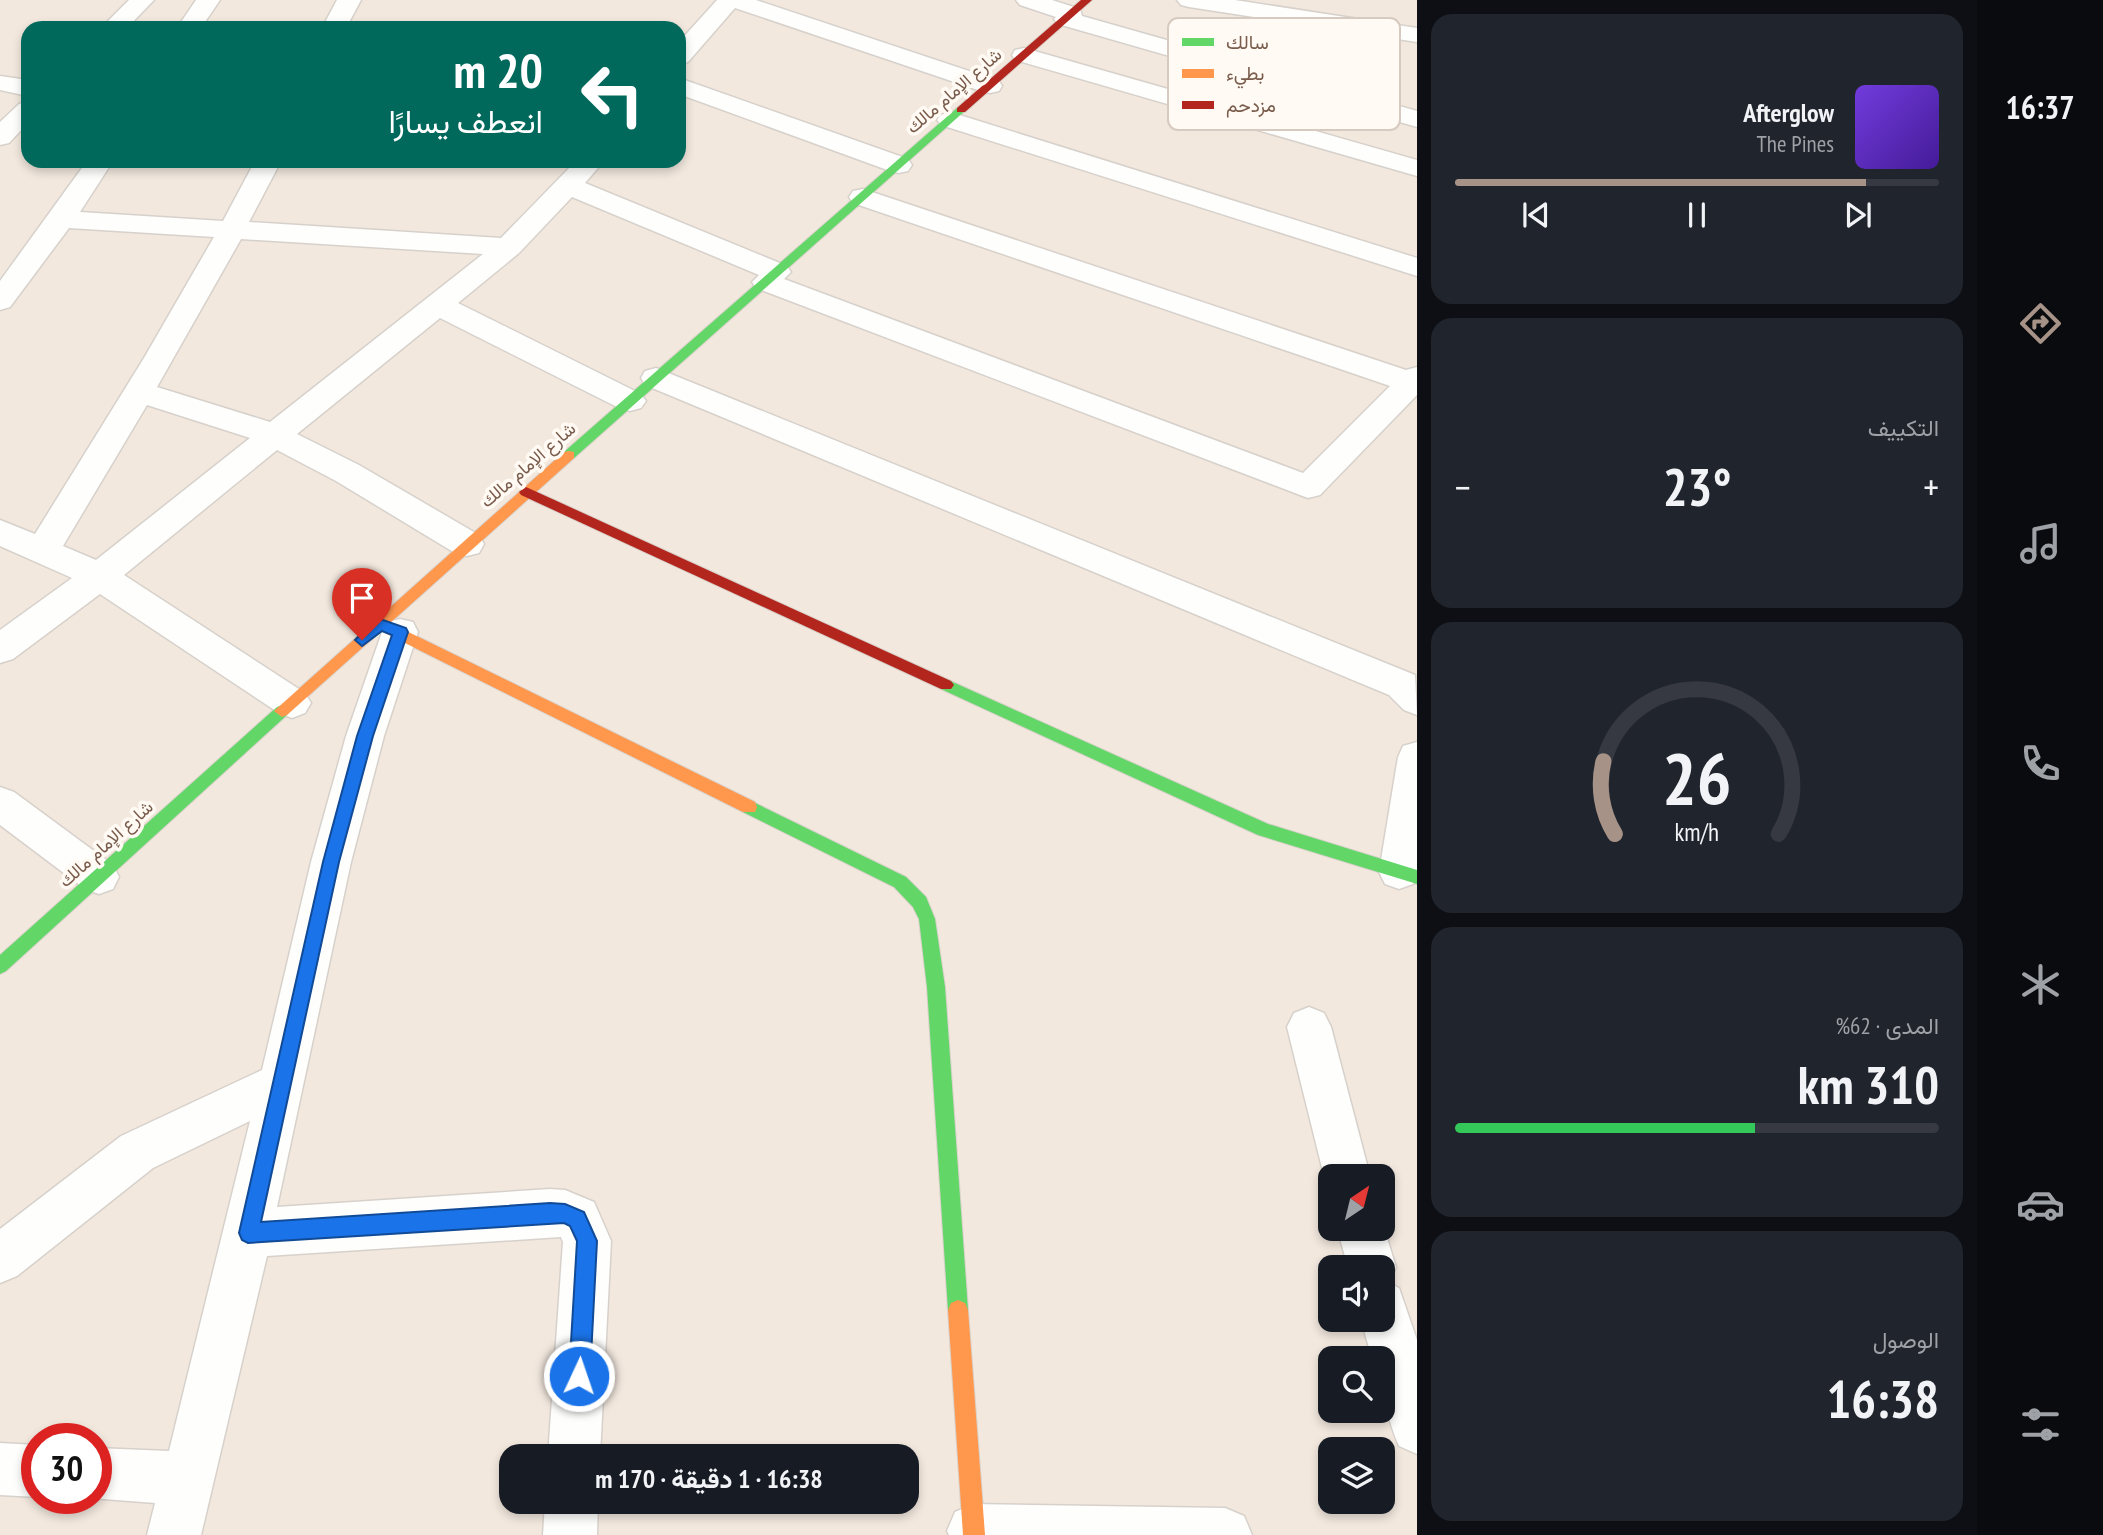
<!DOCTYPE html>
<html lang="ar">
<meta charset="utf-8">
<style>
body{margin:0;font-family:"PT Sans Narrow",Vazirmatn,sans-serif;background:#20242c;color:#f1f3f6;direction:rtl;height:100vh;display:flex;flex-direction:column;font-size:26px;white-space:nowrap}
*{box-sizing:border-box;margin:0}
p{font-size:23px;color:#9ea1a6}
.icon{flex:none;width:38px;height:38px;fill:none;stroke:currentColor;stroke-width:2;stroke-linecap:round;stroke-linejoin:round}
.map{position:relative;flex:1;overflow:hidden;direction:ltr}
.panel{display:flex;flex-direction:column;gap:14px;padding:14px;background:#0d0f14;width:560px}
.panel>*{flex:none}
.hud{position:absolute;left:21px;top:21px;width:665px;height:147px;border-radius:21px;box-shadow:0 4px 10px #0003;direction:rtl;background:#00695c;color:#fff;overflow:hidden}
.needle{width:46px;rotate:35deg}
.controls{position:absolute;left:1318px;top:1164px;display:grid;gap:14px}
.controls a{display:grid;place-items:center;width:77px;height:77px;border-radius:14px;background:#171b24;box-shadow:0 4px 10px #0003;font-size:35px}
.speed{position:absolute;left:21px;top:1423px;display:flex;gap:14px;font-size:35px;font-weight:700;text-align:center}
.speed>*{display:grid;place-content:center;width:91px;height:91px;border-radius:50%;background:#171b24;box-shadow:0 4px 10px #0003;line-height:1}
.speed .limit{border:10px solid #d22;background:#fff;color:#111}
.pin{position:absolute;display:grid;place-items:center;width:60px;height:60px;color:#fff;margin:-72px -30px;border-radius:50% 50% 50% 0;rotate:-45deg;box-shadow:0 0 7px #0007}
.pin .icon{rotate:45deg}
.me{position:absolute;width:77px;margin:-38px;rotate:3deg;stroke-linejoin:round;filter:drop-shadow(0 0 5px #0008)}
.turn{display:flex;align-items:center;gap:24px;height:147px;padding:0 28px;font-size:32px}
.turn .icon{width:91px;height:91px;stroke-width:2.5}
.turn b{display:block;font-size:49px;line-height:60px}
.big{font-size:52px;font-weight:700;line-height:1.1}
.panel .card{flex:1;display:flex;flex-direction:column;justify-content:center;gap:10px;min-width:0;padding:0 24px;border-radius:21px;background:#20242c}
.panel .dial{align-items:center;gap:0}
.dial svg{height:182px;overflow:visible;fill:none;stroke:#363941;stroke-width:7;stroke-linecap:round;text-anchor:middle}
.dial text{fill:#f1f3f6;stroke:none}
.song{display:flex;align-items:center;gap:21px}
.cover{width:84px;height:84px;border-radius:10px;background:linear-gradient(135deg,hsl(260 70% 55%),hsl(260 70% 35%))}
.played{height:7px;border-radius:4px;background:linear-gradient(90deg,#a69286 85%,#363941 85%)}
.keys{display:flex;justify-content:space-around;direction:ltr}
.heat{display:flex;justify-content:space-between;align-items:center;font-size:38px;direction:ltr}
.charge{height:10px;border-radius:5px;background:linear-gradient(90deg,#34c759 62%,#363941 0)}
.trip{position:absolute;left:499px;top:1444px;width:420px;height:70px;border-radius:21px;background:#171b24;box-shadow:0 4px 10px #0003;font-weight:700;line-height:70px;text-align:center;direction:rtl}
main{display:flex;flex:1;min-height:0}
.menu{display:flex;flex-direction:column;width:126px;justify-content:space-around;align-items:center;background:#090b0e;color:#9ea1a6}
.menu .icon{width:49px;height:49px}
.menu .active{color:#a69286}
.menu b{font-size:32px;color:#f1f3f6}
.map>svg:first-child{display:block}
.residential{fill:#f2e8de;fill-rule:evenodd}
.lines{fill:none;stroke-linecap:round;stroke-linejoin:round}
.street-casing{stroke:#d7d1cb;stroke-width:3}
.fast-casing{stroke:#d9d2cb;stroke-width:2}
.slow-casing{stroke:#d9d2cb;stroke-width:2}
.jam-casing{stroke:#d9d2cb;stroke-width:2}
.street{fill:#fefefd;fill-rule:evenodd}
.fast{fill:#63d668;fill-rule:evenodd}
.slow{fill:#ff974d;fill-rule:evenodd}
.jam{fill:#b3261e;fill-rule:evenodd}
.route{fill:#1a73e8;stroke:#114b97;stroke-width:2}
.labels{text-anchor:middle;stroke-width:7;stroke-linejoin:round;paint-order:stroke}
.street-label{font-size:18px;fill:#7a5c4d;stroke:#fffaf3}
.key{fill:#fffaf3;stroke:#d7cbc1;stroke-width:2}
.key-label{font-size:19px;fill:#7a5c4d}
</style>
<main>
<nav class="menu">
<b>16:37</b>
<svg class="icon active" aria-label="directions" viewBox="0 0 24 24"><path d="M12 3l9 9-9 9-9-9zM9 14v-3h6M13 9l2 2-2 2"/></svg>
<svg class="icon" aria-label="music" viewBox="0 0 24 24"><path d="M9 18V5l10-2v13"/><circle cx="6" cy="18" r="3"/><circle cx="16" cy="16" r="3"/></svg>
<svg class="icon" aria-label="phone" viewBox="0 0 24 24"><path d="M5 4h4l2 5-3 2q2 4 5 5l2-3 5 2v4C11 20 4 13 5 4z"/></svg>
<svg class="icon" aria-label="climate" viewBox="0 0 24 24"><path d="M12 3v18M4 7l16 10M4 17L20 7"/></svg>
<svg class="icon" aria-label="car" viewBox="0 0 24 24"><path d="M5 17H2v-5l4-1 3-4h7l3 4 3 1v5h-3M9 17h6M6 11h13"/><circle cx="7" cy="17" r="2"/><circle cx="17" cy="17" r="2"/></svg>
<svg class="icon" aria-label="filters" viewBox="0 0 24 24"><path d="M4 7h16M4 17h16"/><circle cx="9" cy="7" r="2"/><circle cx="15" cy="17" r="2"/></svg>
</nav>
<section class="panel">
<div class="card">
<div class="song"><i class="cover"></i><div><b>Afterglow</b><p>The Pines</p></div></div>
<div class="played"></div>
<div class="keys"><svg class="icon" aria-label="previous" viewBox="0 0 24 24"><path d="M18 5L8 12l10 7zM5 5v14"/></svg><svg class="icon" aria-label="pause" viewBox="0 0 24 24"><path d="M8 5v14M16 5v14"/></svg><svg class="icon" aria-label="next" viewBox="0 0 24 24"><path d="M6 5l10 7-10 7zM19 5v14"/></svg></div>
</div>
<div class="card"><p>التكييف</p>
<div class="heat"><a>−</a><b class="big">23°</b><a>+</a></div>
</div>
<div class="card dial"><svg viewBox="0 0 100 80">
<path d="M14 69A42 42 0 1 1 86 69"/>
<path d="M14 69A42 42 0 0 1 9 37" stroke="#a69286"/>
<text x="50" y="56" font-size="32" font-weight="700">26</text>
<text x="50" y="72" font-size="11">km/h</text>
</svg></div>
<div class="card"><p>المدى · 62%</p><b class="big">310 km</b><div class="charge"></div></div>
<div class="card"><p>الوصول</p><b class="big">16:38</b></div>
</section>
<div class="map">
<svg width="1417" height="1535" viewBox="0 0 1417 1535">
<rect width="100%" height="100%" fill="#f9f5f0"/>
<path class="residential" d="M0 0H1417V1535H0ZM28 28H679V161H28ZM1330 1176H1382V1228H1330ZM1330 1267H1382V1320H1330ZM1330 1358H1382V1410H1330ZM37 1438H96V1498H37ZM1330 1449H1382V1502H1330ZM511 1456H906V1502H511Z"/>
<g class="lines">
<defs>
<g id="street">
<path d="M129 0H154L127 28H101Z"/>
<path d="M196 0H220L201 28H177Z"/>
<path d="M337 0H361L346 28H322Z"/>
<path d="M717 0H756L999 81 1002 86 999 91 990 93 981 91 735 8 688 62 679 64V42Z"/>
<path d="M1016 0H1052L1080 9 1082 16 1417 111V127L1058 24 1054 19 1056 17 1020 5Z"/>
<path d="M1177 0H1235L1417 28V42L1189 7 1181 5Z"/>
<path d="M1024 48 1417 160V176L1015 60 1012 55 1015 50Z"/>
<path d="M0 76 28 80V96L0 90Z"/>
<path d="M679 78 908 159 912 165 908 171 899 173 890 171 679 94Z"/>
<path d="M28 101V123L9 143 0 145V122L19 104Z"/>
<path d="M950 112 1417 258V276L941 125 937 120 941 115Z"/>
<path d="M87 161H113L80 212 223 221 255 161H281L249 222 501 238 576 161H604L585 183 787 266 791 272 784 279 1303 473 1390 386 853 203 849 197 853 191 863 189 1406 370 1417 367V395L1320 495 1308 498 756 288 752 282 759 275 572 197 519 253 458 303 641 394 646 401 641 408 630 411 619 408 440 318 297 434 359 465 479 535 484 544 479 553 467 556 455 553 336 481 277 450 124 575 305 693 311 703 305 713 292 718 279 713 100 594 13 659 0 663V630L72 578 0 546V520L35 534 144 358 214 237 69 228 10 307 0 310V281ZM241 239 483 254 270 422 157 387ZM147 405 250 438 96 560 63 546Z"/>
<path d="M656 368 1415 675 1417 715 1404 710 1389 695 645 385 641 378 645 371Z"/>
<path d="M400 619 413 622 418 632 384 736 351 862 277 1207 550 1189 565 1190 594 1202 611 1241 600 1456H548L563 1242 561 1237 267 1256 201 1535H147L155 1503 91 1498H96V1448L169 1451 250 1121 153 1168 17 1276 0 1283V1229L121 1136 262 1070 311 862 346 736 382 632 387 622Z"/>
<path d="M1417 742V877L1413 884 1399 889 1385 884 1379 872 1398 757 1403 746Z"/>
<path d="M0 787 14 792 113 865 119 877 113 889 99 894 85 889 0 825Z"/>
<path d="M1309 1007 1324 1013 1331 1027 1370 1176H1330V1191L1324 1176 1287 1027 1294 1013Z"/>
<path d="M1382 1222 1396 1267 1389 1283 1399 1288 1417 1340V1454L1399 1446C1386 1415 1382 1392 1382 1358H1372L1361 1320H1382V1267H1348L1337 1228H1382Z"/>
<path d="M0 1443 37 1445V1497L0 1495Z"/>
<path d="M545 1502H598L597 1535H543Z"/>
<path d="M974 1504 1225 1508 1244 1516 1252 1535H949L947 1531 955 1512Z"/>
</g>
<g id="fast">
<path d="M957 108 966 110 574 458H564V452Z"/>
<path d="M946 679 1268 824 1417 870V884L1258 835 941 689 938 685 941 681Z"/>
<path d="M282 705 290 711 287 715 6 971 0 974V955L277 707Z"/>
<path d="M749 800 906 877 926 897 935 919 945 987 968 1310 965 1317 958 1320 951 1317 948 1310 927 987 919 919 913 907 894 887 743 812 741 807 743 802Z"/>
</g>
<g id="slow">
<path d="M569 451 574 452V458L390 623 755 802 757 807 755 812H743L381 631 287 715 282 717 274 711 564 452Z"/>
<path d="M958 1300 965 1303 968 1310 985 1535H963L948 1310 951 1303Z"/>
</g>
<g id="jam">
<path d="M1081 0H1092L965 112H957V108Z"/>
<path d="M526 487 951 681 954 685 951 689H941L521 495 519 492Z"/>
</g>
</defs>
<use href="#street" class="street-casing"/>
<use href="#fast" class="fast-casing"/>
<use href="#slow" class="slow-casing"/>
<use href="#jam" class="jam-casing"/>
<use href="#street" class="street"/>
<use href="#fast" class="fast"/>
<use href="#slow" class="slow"/>
<use href="#jam" class="jam"/>
</g>
<path class="route" d="M380 619 406 628 408 632 373 736 339 862 261 1222 550 1203 565 1204 584 1212 597 1241 590 1376 586 1383 579 1386 572 1383 569 1376 577 1241 570 1226 564 1223 248 1243 242 1240 239 1233 323 862 357 736 392 635 382 631 362 646 355 640 375 620Z"/>
<g class="labels">
<g class="street-label">
<text transform="translate(954 91) rotate(-41)" y="6">شارع الإمام مالك</text>
<text transform="translate(528 465) rotate(-41)" y="6">شارع الإمام مالك</text>
<text transform="translate(106 844) rotate(-42)" y="6">شارع الإمام مالك</text>
</g>
</g>
<rect x="1168" y="18" width="232" height="112" rx="10" class="key"/>
<rect x="1182" y="38" width="32" height="8" fill="#63d668"/>
<rect x="1182" y="69" width="32" height="9" fill="#ff974d"/>
<rect x="1182" y="101" width="32" height="8" fill="#b3261e"/>
<g class="key-label">
<text x="1226" y="49">سالك</text>
<text x="1226" y="80">بطيء</text>
<text x="1226" y="112">مزدحم</text>
</g>
</svg>
<div class="controls">
<a><svg class="needle" viewBox="-14 -14 28 28"><path d="M0-13l5 13h-10z" fill="#e53935"/><path d="M0 13l5-13h-10z" fill="#9ea1a6"/></svg></a>
<a><svg class="icon" aria-label="sound" viewBox="0 0 24 24"><path d="M4 9h4l5-4v14l-5-4H4zM17 9q2 3 0 6"/></svg></a>
<a><svg class="icon" aria-label="search" viewBox="0 0 24 24"><circle cx="10" cy="10" r="6"/><path d="M15 15l6 6"/></svg></a>
<a><svg class="icon" aria-label="layers" viewBox="0 0 24 24"><path d="M12 4l9 5-9 5-9-5zM3 14l9 5 9-5"/></svg></a>
</div>
<div class="speed"><div class="limit">30</div></div>
<div class="pin" style="left:362px;top:640px;background:#d93025"><svg class="icon" aria-label="arrive" viewBox="0 0 24 24"><path d="M6 21V4h12l-3 4 3 4H6"/></svg></div>
<svg class="me" style="left:579px;top:1376px" viewBox="-20 -20 40 40"><circle r="17" fill="#1a73e8" stroke="#fff" stroke-width="3"/><path d="M0-11L8 9 0 5-8 9z" fill="#fff"/></svg>
<div class="trip">16:38 · 1 دقيقة · 170 m</div>
<div class="hud">
<div class="turn"><svg class="icon" aria-label="left" viewBox="0 0 24 24"><path d="M17 20v-9H6M10 6l-5 5 5 5"/></svg><div><b>20 m</b>انعطف يسارًا</div></div>
</div>
</div>
</main>
